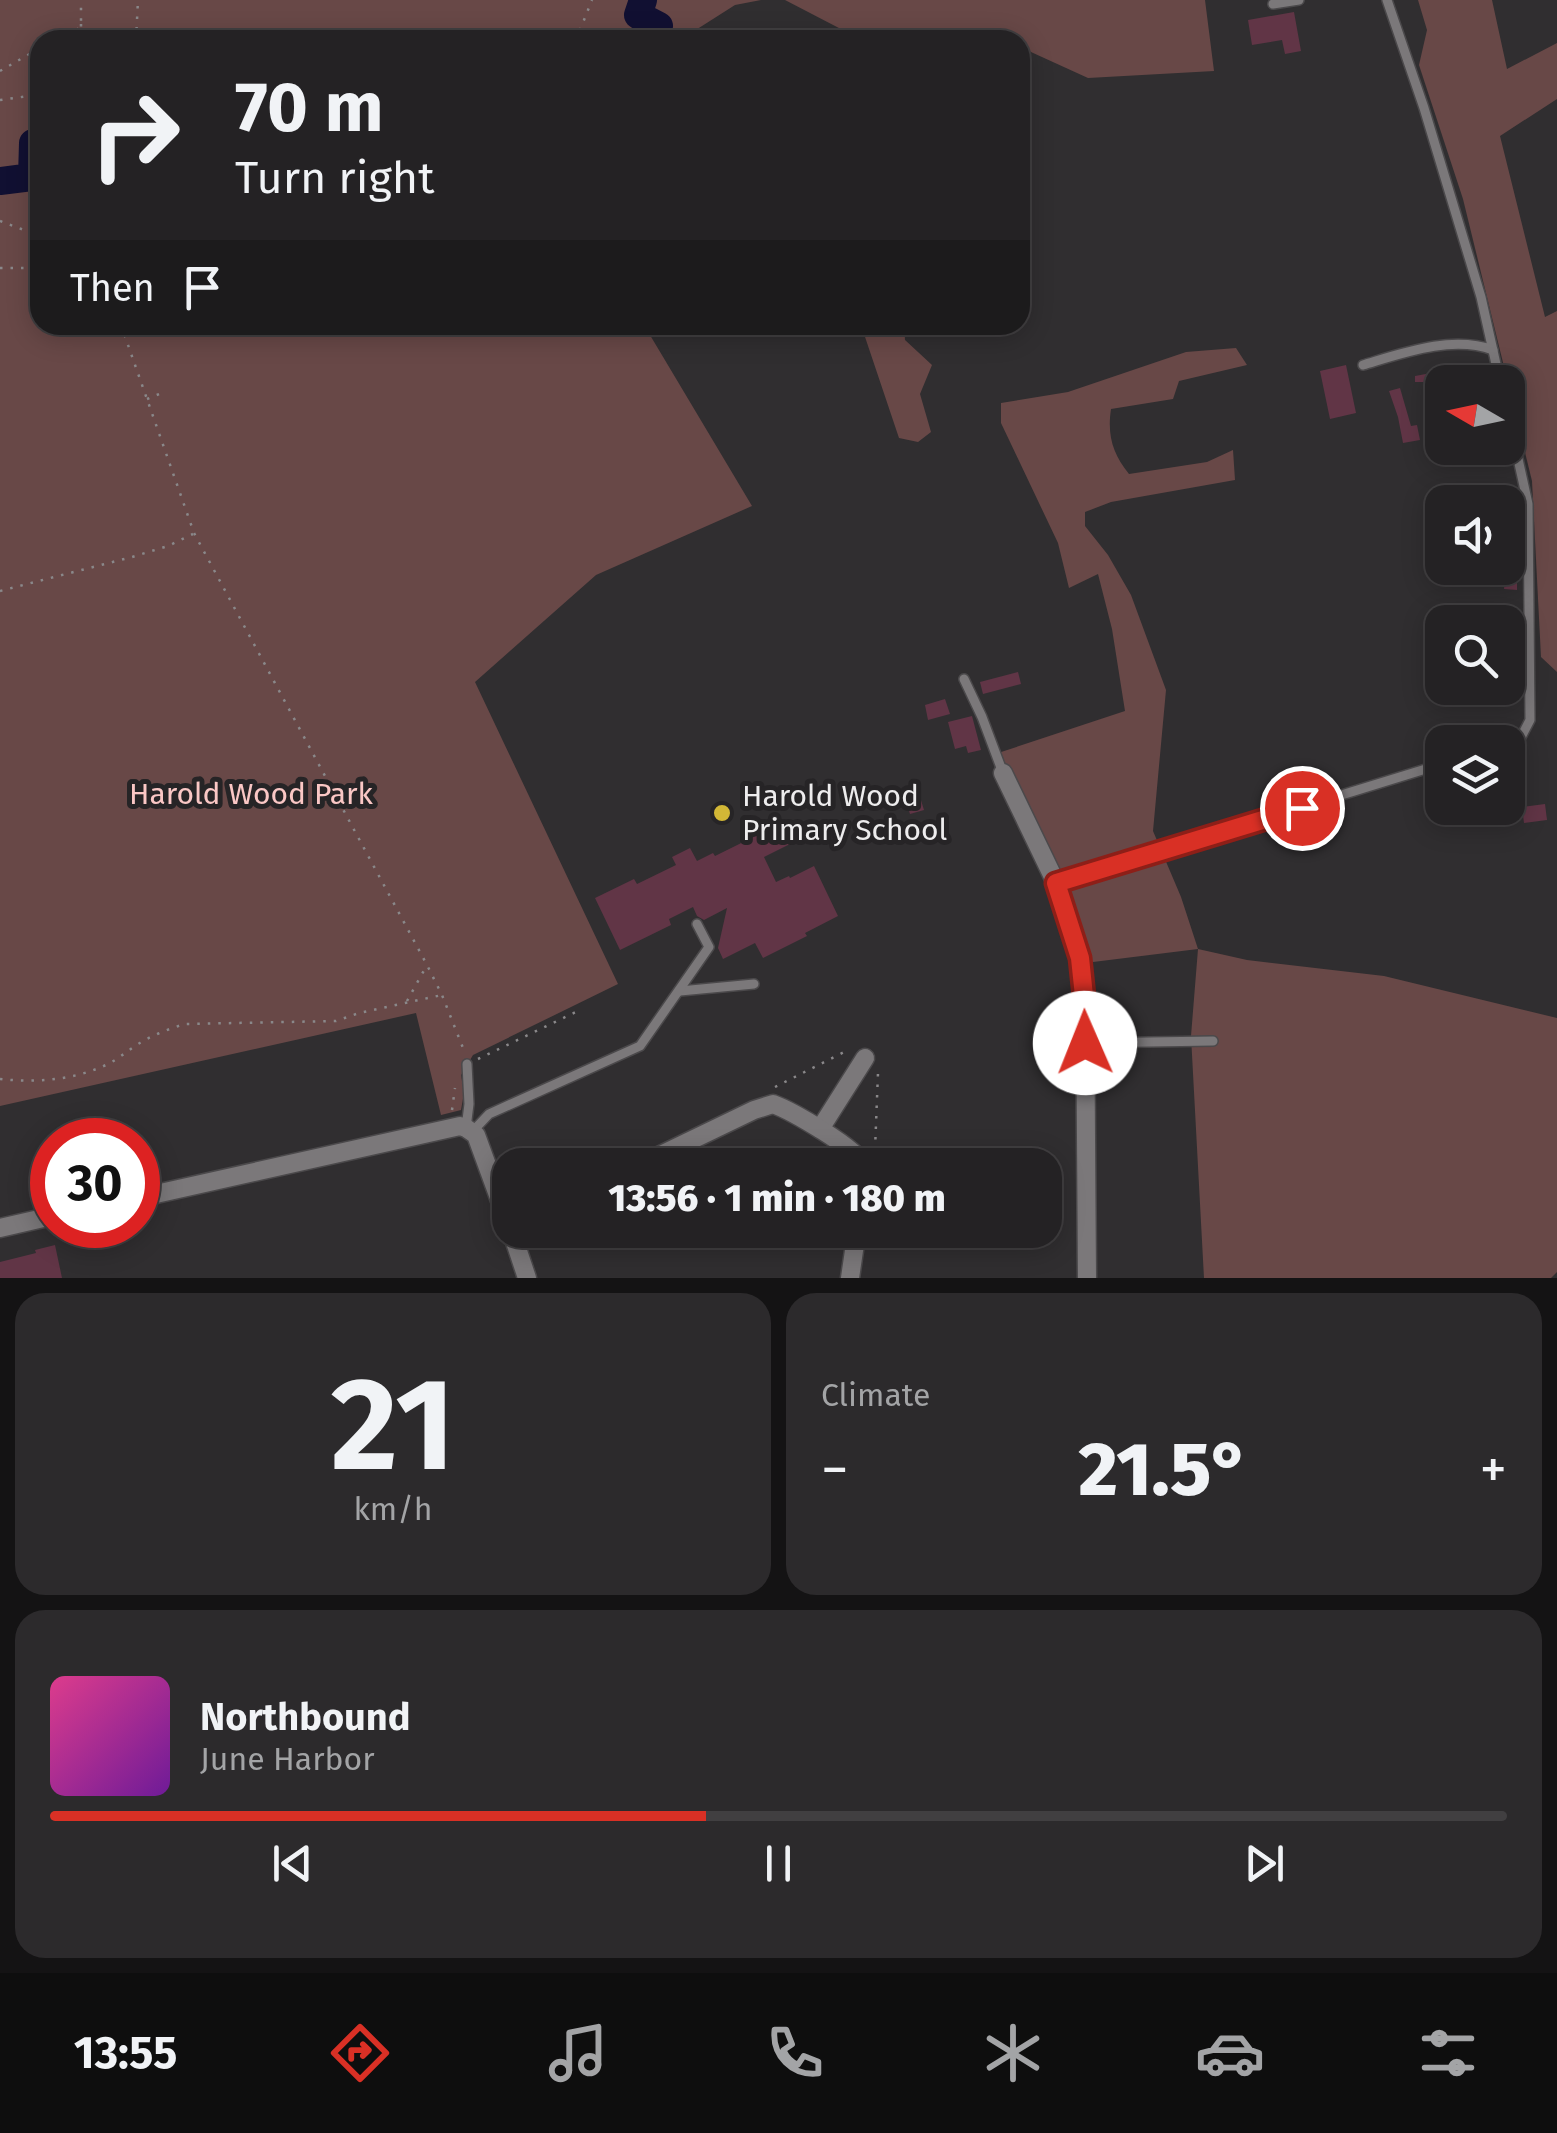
<!DOCTYPE html>
<meta charset="utf-8">
<style>
body{margin:0;font-family:"Fira Sans",sans-serif;background:#2c2a2c;color:#f1f3f6;height:100vh;display:flex;flex-direction:column;font-size:38px;white-space:nowrap}
*{box-sizing:border-box;margin:0}
p{font-size:32px;color:#a3a4a6}
.icon{flex:none;width:55px;height:55px;fill:none;stroke:currentColor;stroke-width:2;stroke-linecap:round;stroke-linejoin:round}
.map{position:relative;height:1278px;overflow:hidden}
.details{display:flex;flex-direction:column;gap:15px;padding:15px;background:#141314;flex:1}
.details>*{flex:none}
.top-card{position:absolute;left:30px;top:30px;width:1000px;height:305px;border-radius:30px;box-shadow:0 5px 25px #0003,0 0 0 2px #413f41;background:#242224;color:#f1f3f6;overflow:hidden}
.needle{width:65px;rotate:279deg}
.tools{position:absolute;left:1425px;top:365px;display:grid;gap:20px}
.tools a{display:grid;place-items:center;width:100px;height:100px;border-radius:20px;background:#242224;box-shadow:0 5px 25px #0003,0 0 0 2px #413f41;font-size:50px}
.speed{position:absolute;left:30px;top:1118px;display:flex;gap:20px;font-size:50px;font-weight:700;text-align:center}
.speed>*{display:grid;place-content:center;width:130px;height:130px;border-radius:50%;background:#242224;box-shadow:0 5px 25px #0003,0 0 0 2px #413f41;line-height:1}
.speed .limit{border:15px solid #d22;background:#fff;color:#111}
.pin{position:absolute;display:grid;place-items:center;width:85px;height:85px;color:#fff;margin:-42px;border:5px solid #fff;border-radius:50%;box-shadow:0 2px 10px #0007}
.me{position:absolute;width:110px;margin:-55px;rotate:359deg;stroke-linejoin:round;filter:drop-shadow(0 0 8px #0008)}
.turn{display:flex;align-items:center;gap:35px;height:210px;padding:0 40px;font-size:45px}
.turn .icon{width:130px;height:130px;stroke-width:2.5}
.turn b{display:block;font-size:70px;line-height:85px}
.then{display:flex;align-items:center;height:95px;padding:0 40px;background:#0003;gap:20px;font-size:38px}
.big{font-size:75px;font-weight:800;line-height:1.1}
.details .tile{flex:1;display:flex;flex-direction:column;justify-content:center;gap:15px;min-width:0;padding:0 35px;border-radius:30px;background:#2c2a2c}
.details .dial{align-items:center;gap:0}
.dial b{font-size:130px;line-height:1}
.song{display:flex;align-items:center;gap:30px}
.cover{width:120px;height:120px;border-radius:15px;background:linear-gradient(135deg,hsl(330 70% 55%),hsl(280 70% 35%))}
.played{height:10px;border-radius:5px;background:linear-gradient(90deg,#d93025 45%,#413f41 45%)}
.keys{display:flex;justify-content:space-around;direction:ltr}
.heat{display:flex;justify-content:space-between;align-items:center;font-size:55px;direction:ltr}
.details .tiles{flex:1;display:grid;gap:15px;grid-template-columns:1fr 1fr}
.tile:last-child{grid-column:span 2}
.trip{position:absolute;left:492px;top:1148px;width:570px;height:100px;border-radius:30px;background:#242224;box-shadow:0 5px 25px #0003,0 0 0 2px #413f41;font-weight:800;line-height:100px;text-align:center}
.menu{display:flex;height:160px;justify-content:space-around;align-items:center;background:#0e0e0e;color:#a3a4a6}
.menu .icon{width:70px;height:70px}
.menu .active{color:#d93025}
.menu b{font-size:45px;color:#f1f3f6}
.map>svg:first-child{display:block}
.green{fill:#684847}
.lines{fill:none;stroke-linecap:round;stroke-linejoin:round}
.river{stroke:#111032;stroke-width:28}
.building{fill:#613546}
.lane-casing{stroke:#4b494b;stroke-width:12}
.street-casing{stroke:#4b494b;stroke-width:21}
.path{stroke:#8a888a;stroke-width:2.5;stroke-dasharray:2.5 8;stroke-linecap:butt}
.lane{stroke:#7b787a;stroke-width:9}
.street{stroke:#7b787a;stroke-width:18}
.route-casing{stroke:#8d1f18;stroke-width:25}
.route{stroke:#d93025;stroke-width:18}
.poi-dot{fill:#d2b736;stroke:#262426;stroke-width:4}
.labels{text-anchor:middle;stroke-width:10;stroke-linejoin:round;paint-order:stroke}
.park-label{font-size:30px;fill:#fac7c5;stroke:#262426}
.poi-label{font-size:30px;fill:#edeced;stroke:#262426;text-anchor:start}
</style>
<div class="map">
<svg width="1557" height="1278" viewBox="0 0 1557 1278">
<rect width="100%" height="100%" fill="#302e30"/>
<g class="green">
<path d="M0 0H761L735 5 691 33 687 40H40V325H644L752 506 596 575 475 682 618 984 473 1055 461 1075 464 1093 461 1110 441 1115 416 1013 0 1106Z"/>
<path d="M785 0H1205L1214 71 1088 78 1020 47V40H862Z"/>
<path d="M1418 0H1492L1507 69 1557 43V99L1500 136 1545 317 1557 311V672L1541 657 1532 481 1463 199 1419 65 1427 30Z"/>
<path d="M861 325H904L905 340 932 365 920 394 931 432 918 442 899 438Z"/>
<path d="M1236 348 1247 365 1179 381 1173 399 1111 409C1107 436 1113 454 1129 474L1207 462 1233 450 1235 480 1111 502 1085 512V526L1108 555 1131 595 1166 690 1153 831 1181 897 1198 949 1247 960 1384 976 1557 1018V1272L1551 1278H1204L1191 1036 1198 949 1093 962 1080 961 995 754 1125 711 1112 629 1098 574 1069 588 1058 543 1001 423V403L1068 392 1186 352Z"/>
</g>
<g class="lines">
<g class="river">
<path d="M643 0 638 15 659 26 653 40"/>
<path d="M0 181 32 177 33 143H40"/>
</g>
</g>
<g class="building">
<path d="M1294 12 1301 51 1285 54 1282 40 1252 45 1248 20Z"/>
<path d="M1346 365 1356 413 1330 419 1320 371Z"/>
<path d="M1453 369 1455 382H1415V376Z"/>
<path d="M1400 388 1411 426 1417 425 1420 440 1403 443 1398 417 1389 391Z"/>
<path d="M1508 547H1520L1521 574H1517V590L1504 589Z"/>
<path d="M1509 623H1521L1519 673 1508 672Z"/>
<path d="M1018 672 1021 684 983 694 980 682Z"/>
<path d="M945 699 950 714 928 720 925 705Z"/>
<path d="M972 716 981 750 968 753 966 746 955 749 948 722Z"/>
<path d="M920 797 924 810 910 814 906 801Z"/>
<path d="M1545 804 1547 820 1524 823 1522 807Z"/>
<path d="M788 820 798 840 764 857 776 882 789 876 790 878 814 866 838 916 805 933 807 936 763 958 755 943 723 959 718 948 727 908 704 920 697 916 693 907 669 919 671 925 620 950 595 898 634 879 637 884 676 865 672 857 690 848 697 861 713 853 715 856Z"/>
<path d="M55 1245 62 1278H0V1262L36 1253 35 1250Z"/>
</g>
<g class="lines">
<defs>
<g id="lane">
<path d="M1387 0 1424 108 1481 297 1500 382"/>
<path d="M1273 4 1299 0"/>
<path d="M1363 365C1403 353 1452 335 1493 350"/>
<path d="M1508 414 1528 504 1530 720 1519 741 1508 744"/>
<path d="M964 679 982 717 1003 773"/>
<path d="M1056 883 1442 764"/>
<path d="M680 991 754 984"/>
<path d="M1085 1043 1213 1041"/>
<path d="M466 1128 469 1104 467 1064"/>
<path d="M472 1132 489 1114 640 1046 709 947 697 924"/>
</g>
<g id="street">
<path d="M1003 773 1056 883 1080 958 1085 997 1087 1278"/>
<path d="M820 1129 865 1058"/>
<path d="M640 1165 754 1110 773 1104C792 1111 856 1148 864 1165"/>
<path d="M138 1198 460 1126 466 1128 476 1135 510 1228"/>
<path d="M0 1228 52 1216"/>
<path d="M511 1230 527 1278"/>
<path d="M850 1278 857 1230"/>
</g>
</defs>
<use href="#lane" class="lane-casing"/>
<use href="#street" class="street-casing"/>
<g class="path">
<path d="M81 24V40"/>
<path d="M73 40 81 22V0"/>
<path d="M136 40 138 0"/>
<path d="M576 40 592 0"/>
<path d="M0 71 33 52 40 51"/>
<path d="M0 100 29 96 40 97"/>
<path d="M0 221 40 236"/>
<path d="M0 268H40"/>
<path d="M121 325 194 533 427 965 442 995 465 1053"/>
<path d="M147 399 164 392"/>
<path d="M0 591 132 557 168 546 193 534"/>
<path d="M407 1001 427 965"/>
<path d="M478 1059 582 1009"/>
<path d="M0 1079C36 1083 75 1080 108 1064 118 1059 126 1052 135 1046 150 1036 168 1029 185 1024L336 1021 359 1013 442 995"/>
<path d="M775 1087 848 1050"/>
<path d="M452 1110 455 1088"/>
<path d="M875 1150 878 1073"/>
</g>
<use href="#lane" class="lane"/>
<use href="#street" class="street"/>
</g>
<g class="lines">
<defs>
<path id="route" d="M1085 1043 1084 996 1080 958 1056 883 1302 808"/>
</defs>
<use href="#route" class="route-casing"/>
<use href="#route" class="route"/>
</g>
<circle class="poi-dot" cx="722" cy="813" r="10"/>
<g class="labels">
<g class="park-label">
<text x="251" y="804">Harold Wood Park</text>
</g>
<g class="poi-label">
<text x="742" y="806">Harold Wood<tspan x="742" dy="34">Primary School</tspan></text>
</g>
</g>
</svg>
<div class="tools">
<a><svg class="needle" viewBox="-14 -14 28 28"><path d="M0-13l5 13h-10z" fill="#e53935"/><path d="M0 13l5-13h-10z" fill="#a3a4a6"/></svg></a>
<a><svg class="icon" aria-label="sound" viewBox="0 0 24 24"><path d="M4 9h4l5-4v14l-5-4H4zM17 9q2 3 0 6"/></svg></a>
<a><svg class="icon" aria-label="search" viewBox="0 0 24 24"><circle cx="10" cy="10" r="6"/><path d="M15 15l6 6"/></svg></a>
<a><svg class="icon" aria-label="layers" viewBox="0 0 24 24"><path d="M12 4l9 5-9 5-9-5zM3 14l9 5 9-5"/></svg></a>
</div>
<div class="speed"><div class="limit">30</div></div>
<div class="pin" style="left:1302px;top:808px;background:#d93025"><svg class="icon" aria-label="arrive" viewBox="0 0 24 24"><path d="M6 21V4h12l-3 4 3 4H6"/></svg></div>
<svg class="me" style="left:1085px;top:1043px" viewBox="-20 -20 40 40"><circle r="19" fill="#fff"/><path d="M0-13L10 11 0 6-10 11z" fill="#d93025"/></svg>
<div class="trip">13:56 · 1 min · 180 m</div>
<div class="top-card">
<div class="turn"><svg class="icon" aria-label="right" viewBox="0 0 24 24"><path d="M7 20v-9h11M14 6l5 5-5 5"/></svg><div><b>70 m</b>Turn right</div></div>
<div class="then">Then<svg class="icon" aria-label="arrive" viewBox="0 0 24 24"><path d="M6 21V4h12l-3 4 3 4H6"/></svg></div>
</div>
</div>
<section class="details">
<div class="tiles">
<div class="tile dial"><b>21</b><p>km/h</p></div>
<div class="tile"><p>Climate</p>
<div class="heat"><a>−</a><b class="big">21.5°</b><a>+</a></div>
</div>
<div class="tile">
<div class="song"><i class="cover"></i><div><b>Northbound</b><p>June Harbor</p></div></div>
<div class="played"></div>
<div class="keys"><svg class="icon" aria-label="previous" viewBox="0 0 24 24"><path d="M18 5L8 12l10 7zM5 5v14"/></svg><svg class="icon" aria-label="pause" viewBox="0 0 24 24"><path d="M8 5v14M16 5v14"/></svg><svg class="icon" aria-label="next" viewBox="0 0 24 24"><path d="M6 5l10 7-10 7zM19 5v14"/></svg></div>
</div>
</div>
</section>
<nav class="menu">
<b>13:55</b>
<svg class="icon active" aria-label="directions" viewBox="0 0 24 24"><path d="M12 3l9 9-9 9-9-9zM9 14v-3h6M13 9l2 2-2 2"/></svg>
<svg class="icon" aria-label="music" viewBox="0 0 24 24"><path d="M9 18V5l10-2v13"/><circle cx="6" cy="18" r="3"/><circle cx="16" cy="16" r="3"/></svg>
<svg class="icon" aria-label="phone" viewBox="0 0 24 24"><path d="M5 4h4l2 5-3 2q2 4 5 5l2-3 5 2v4C11 20 4 13 5 4z"/></svg>
<svg class="icon" aria-label="climate" viewBox="0 0 24 24"><path d="M12 3v18M4 7l16 10M4 17L20 7"/></svg>
<svg class="icon" aria-label="car" viewBox="0 0 24 24"><path d="M5 17H2v-5l4-1 3-4h7l3 4 3 1v5h-3M9 17h6M6 11h13"/><circle cx="7" cy="17" r="2"/><circle cx="17" cy="17" r="2"/></svg>
<svg class="icon" aria-label="filters" viewBox="0 0 24 24"><path d="M4 7h16M4 17h16"/><circle cx="9" cy="7" r="2"/><circle cx="15" cy="17" r="2"/></svg>
</nav>
